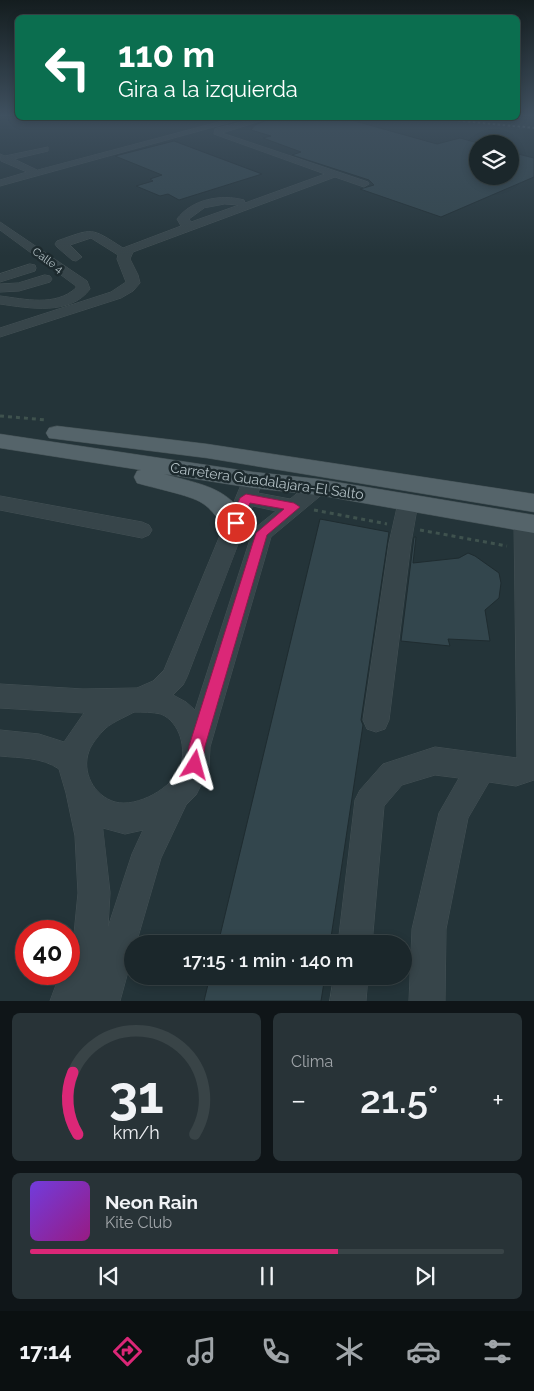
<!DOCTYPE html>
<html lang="es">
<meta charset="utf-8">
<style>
body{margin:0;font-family:Raleway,sans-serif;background:#283337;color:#f1f3f6;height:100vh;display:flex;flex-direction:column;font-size:19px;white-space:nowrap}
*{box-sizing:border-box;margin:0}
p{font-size:16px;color:#a0a5a9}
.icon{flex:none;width:28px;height:28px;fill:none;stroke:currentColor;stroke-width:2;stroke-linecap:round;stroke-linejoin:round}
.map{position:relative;height:1001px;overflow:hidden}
.sheet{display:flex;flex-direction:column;gap:12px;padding:12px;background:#0f1518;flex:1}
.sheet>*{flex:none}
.hud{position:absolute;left:15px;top:15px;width:505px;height:105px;border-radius:8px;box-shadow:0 2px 8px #0003,0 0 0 1px #394447;background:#0b6e4f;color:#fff;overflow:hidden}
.fabs{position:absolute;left:469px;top:135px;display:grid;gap:10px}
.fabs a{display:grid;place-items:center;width:50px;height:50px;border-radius:50%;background:#1b272b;box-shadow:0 2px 8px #0003,0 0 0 1px #394447;font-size:25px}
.speed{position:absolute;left:15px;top:920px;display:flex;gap:10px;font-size:25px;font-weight:700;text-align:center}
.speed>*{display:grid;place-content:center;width:65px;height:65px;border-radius:50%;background:#1b272b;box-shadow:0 2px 8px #0003,0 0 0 1px #394447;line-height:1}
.speed .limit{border:8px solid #d22;background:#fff;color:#111}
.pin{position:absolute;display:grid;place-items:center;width:42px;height:42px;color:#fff;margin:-21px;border:2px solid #fff;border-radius:50%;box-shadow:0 1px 5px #0007}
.me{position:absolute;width:55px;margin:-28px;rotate:8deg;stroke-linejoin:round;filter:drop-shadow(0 0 4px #0008)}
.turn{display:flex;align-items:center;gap:18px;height:105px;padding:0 20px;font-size:22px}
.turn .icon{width:65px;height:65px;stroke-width:2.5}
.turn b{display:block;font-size:35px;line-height:42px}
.big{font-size:38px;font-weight:600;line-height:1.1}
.sheet .tile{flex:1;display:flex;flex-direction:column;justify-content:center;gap:8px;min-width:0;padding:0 18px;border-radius:8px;background:#283337}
.sheet .dial{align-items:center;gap:0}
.dial svg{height:130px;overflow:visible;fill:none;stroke:#394447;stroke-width:7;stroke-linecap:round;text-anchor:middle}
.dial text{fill:#f1f3f6;stroke:none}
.song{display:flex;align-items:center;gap:15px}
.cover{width:60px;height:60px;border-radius:8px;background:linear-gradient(135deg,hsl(260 70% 55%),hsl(310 70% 35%))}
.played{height:5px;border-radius:2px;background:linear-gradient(90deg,#db2777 65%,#394447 65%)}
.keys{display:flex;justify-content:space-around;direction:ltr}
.heat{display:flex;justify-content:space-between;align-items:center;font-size:28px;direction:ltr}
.sheet .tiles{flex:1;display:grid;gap:12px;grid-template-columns:1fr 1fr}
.tile:last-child{grid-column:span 2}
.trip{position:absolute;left:124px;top:935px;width:288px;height:50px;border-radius:25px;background:#1b272b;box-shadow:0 2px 8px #0003,0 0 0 1px #394447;font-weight:600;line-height:50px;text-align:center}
.dock{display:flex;height:80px;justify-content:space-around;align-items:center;background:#0b1011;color:#a0a5a9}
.dock .icon{width:35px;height:35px}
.dock .selected{color:#db2777}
.dock b{font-size:22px;color:#f1f3f6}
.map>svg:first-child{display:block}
.building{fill:#33464d;stroke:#1f2c30}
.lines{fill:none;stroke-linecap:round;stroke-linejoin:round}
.minor-casing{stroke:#445155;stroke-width:1}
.major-casing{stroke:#445155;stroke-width:1}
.path{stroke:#3f524e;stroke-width:3;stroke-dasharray:4 4;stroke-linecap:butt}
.minor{fill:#37454a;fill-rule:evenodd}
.major{fill:#55646a;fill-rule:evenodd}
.rail{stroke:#5a6a70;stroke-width:2;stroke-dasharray:2.5 2.5;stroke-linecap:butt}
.route{fill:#db2777;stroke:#8e194d}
.labels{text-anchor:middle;stroke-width:5;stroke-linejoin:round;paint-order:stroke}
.far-street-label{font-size:11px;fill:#b3c0c5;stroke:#1d2a2e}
.street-label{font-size:14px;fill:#b3c0c5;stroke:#1d2a2e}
</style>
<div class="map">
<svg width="534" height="1001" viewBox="0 0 534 1001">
<rect width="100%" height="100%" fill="#243439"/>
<g class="building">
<path d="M272 118H344L437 144 460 138 478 143V176H510V152L534 158V177L441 217 360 189 374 185 369 180 292 155 301 152 263 138 271 136 251 130 255 125Z"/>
<path d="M174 141 262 174 179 200 168 194 160 196 136 186 153 181 150 179 162 175 115 156Z"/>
<path d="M320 519 389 532 361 720 363 725 330 944H218Z"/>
<path d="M414 537H416L413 563 459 558 468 553 475 556 499 573 501 583 499 598 485 610 490 641 448 639 450 646 401 641Z"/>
<path d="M210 976H325L321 1001H204Z"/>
</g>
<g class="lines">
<defs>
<g id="minor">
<path d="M234 118H246L0 186V180L27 172 1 161 0 154 5 156 48 147V151L14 159 37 170Z"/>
<path d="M258 118H270L222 133 368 182 369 184 364 187 335 177 133 252 130 259 138 275 140 283 133 291 121 298 0 337V328L111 292 126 282 117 259 118 255 91 238 70 245 82 257 76 261 72 260 57 247 55 244 57 241C94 228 90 227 123 248L181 226 177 219C192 199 221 194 244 200L245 203 325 174 214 134 215 129ZM225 204 239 205 191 222 189 219 204 208Z"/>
<path d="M0 222 87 281 90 289C70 316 29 308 0 304V296C25 299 55 307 76 288V286L0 230Z"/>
<path d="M30 264 35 265 36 268 35 271 0 282V274Z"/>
<path d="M45 275 50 276 52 279 50 282 19 291 0 292V284L18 283Z"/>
<path d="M253 473 260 475 263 480 258 493 290 499C301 491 310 478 325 482L328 487 325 492 271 537 210 747 209 767 202 783 196 795 186 805 161 858 136 944H132V957L120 1001H50L60 974H69V950L74 934 78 893 75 836 66 793 59 769C42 757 20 758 0 756V730L39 734 64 742 84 713 0 708V684L83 689 137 688 153 681 164 670 243 480 246 475ZM253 506 276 511 255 528 252 533 195 710 186 702 173 695 183 685 187 677ZM134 712C142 712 153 712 161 714 180 722 187 749 180 767 173 788 137 808 115 802 94 796 81 772 89 751 91 745 98 736 102 732 109 723 124 718 134 712ZM103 828 125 834 143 830 132 854 108 927 110 893Z"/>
<path d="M0 496 142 522 149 525 152 530 149 535 142 538 0 510Z"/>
<path d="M408 496 415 498 418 503 411 543 389 720 385 729 376 732 367 729 363 720 389 543 398 503 401 498Z"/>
<path d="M524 515 531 517 534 521V780L516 786 489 782 468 818 446 929 445 1001H409L412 929 439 813 459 778 435 775 402 785 384 806 372 944H338L355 800 360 790 383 764 435 747 517 758 514 522 517 517Z"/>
<path d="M334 976H368L366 1001H330Z"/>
</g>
<g id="major">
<path d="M57 426 207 444 534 494V512L207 458 49 438 46 433 49 428Z"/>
<path d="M0 434 253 472 318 479 534 515V533L318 495 253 488 164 474C202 485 228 486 249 523L245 530C222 537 220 514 202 503 190 495 153 488 137 483L134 477 137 471 141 470 0 448Z"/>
</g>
</defs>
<use href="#minor" class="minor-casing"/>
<use href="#major" class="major-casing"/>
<g class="path">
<path d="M0 416 47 420"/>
<path d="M314 510 387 524"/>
<path d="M420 530 507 546"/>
</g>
<use href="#minor" class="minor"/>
<use href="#major" class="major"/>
<path class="rail" d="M433 118 534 128"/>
</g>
<linearGradient id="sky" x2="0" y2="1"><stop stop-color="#141d1f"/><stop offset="0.45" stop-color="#3f505f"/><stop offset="1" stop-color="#3f505f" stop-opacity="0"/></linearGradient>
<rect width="534" height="256" fill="url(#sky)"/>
<path class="route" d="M246 494 294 503 300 507 267 535 205 746 201 771 195 773 190 771 187 765 189 746 256 533 284 509 250 503 240 526H232L230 523 240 498Z"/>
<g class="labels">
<g class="far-street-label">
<text transform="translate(48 260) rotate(36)" y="4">Calle 4</text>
</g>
<g class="street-label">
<text transform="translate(267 481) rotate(8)" y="5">Carretera Guadalajara-El Salto</text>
</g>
</g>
</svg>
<div class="fabs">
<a><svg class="icon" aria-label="layers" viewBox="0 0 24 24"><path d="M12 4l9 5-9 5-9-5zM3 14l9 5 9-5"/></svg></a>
</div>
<div class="speed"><div class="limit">40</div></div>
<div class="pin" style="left:236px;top:523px;background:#d93025"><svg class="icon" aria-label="arrive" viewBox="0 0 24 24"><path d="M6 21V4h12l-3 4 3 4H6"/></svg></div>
<svg class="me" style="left:195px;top:765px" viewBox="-20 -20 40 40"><path d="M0-17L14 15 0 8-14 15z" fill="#db2777" stroke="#fff" stroke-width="4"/></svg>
<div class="trip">17:15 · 1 min · 140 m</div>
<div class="hud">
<div class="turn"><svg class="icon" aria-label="left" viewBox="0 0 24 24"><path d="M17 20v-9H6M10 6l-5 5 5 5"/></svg><div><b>110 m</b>Gira a la izquierda</div></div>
</div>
</div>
<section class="sheet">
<div class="tiles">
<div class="tile dial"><svg viewBox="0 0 100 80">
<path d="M14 69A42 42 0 1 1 86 69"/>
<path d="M14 69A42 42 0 0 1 11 31" stroke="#db2777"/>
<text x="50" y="56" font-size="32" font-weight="700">31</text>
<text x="50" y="72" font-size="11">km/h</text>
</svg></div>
<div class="tile"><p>Clima</p>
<div class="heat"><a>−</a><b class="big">21.5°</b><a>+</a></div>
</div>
<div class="tile">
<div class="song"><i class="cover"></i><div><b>Neon Rain</b><p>Kite Club</p></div></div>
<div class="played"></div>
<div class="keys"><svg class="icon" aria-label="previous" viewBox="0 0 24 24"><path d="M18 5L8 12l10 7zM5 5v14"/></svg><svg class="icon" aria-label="pause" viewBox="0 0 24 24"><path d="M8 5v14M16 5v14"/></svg><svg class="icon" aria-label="next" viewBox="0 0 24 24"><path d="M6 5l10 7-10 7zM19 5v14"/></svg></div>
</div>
</div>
</section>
<nav class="dock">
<b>17:14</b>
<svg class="icon selected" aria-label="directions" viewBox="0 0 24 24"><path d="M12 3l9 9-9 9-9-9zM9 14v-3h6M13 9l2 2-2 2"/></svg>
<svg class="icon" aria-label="music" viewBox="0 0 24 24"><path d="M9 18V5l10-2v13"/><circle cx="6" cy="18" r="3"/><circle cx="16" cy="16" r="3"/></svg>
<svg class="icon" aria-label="phone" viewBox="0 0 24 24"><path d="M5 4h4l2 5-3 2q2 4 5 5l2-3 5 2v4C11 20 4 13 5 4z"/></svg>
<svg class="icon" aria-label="climate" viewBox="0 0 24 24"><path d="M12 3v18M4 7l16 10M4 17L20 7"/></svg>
<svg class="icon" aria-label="car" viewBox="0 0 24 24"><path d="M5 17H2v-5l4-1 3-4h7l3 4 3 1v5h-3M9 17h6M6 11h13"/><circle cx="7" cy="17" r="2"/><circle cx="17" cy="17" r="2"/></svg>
<svg class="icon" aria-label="filters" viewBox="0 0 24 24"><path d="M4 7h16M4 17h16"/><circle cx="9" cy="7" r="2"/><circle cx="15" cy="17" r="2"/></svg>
</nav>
